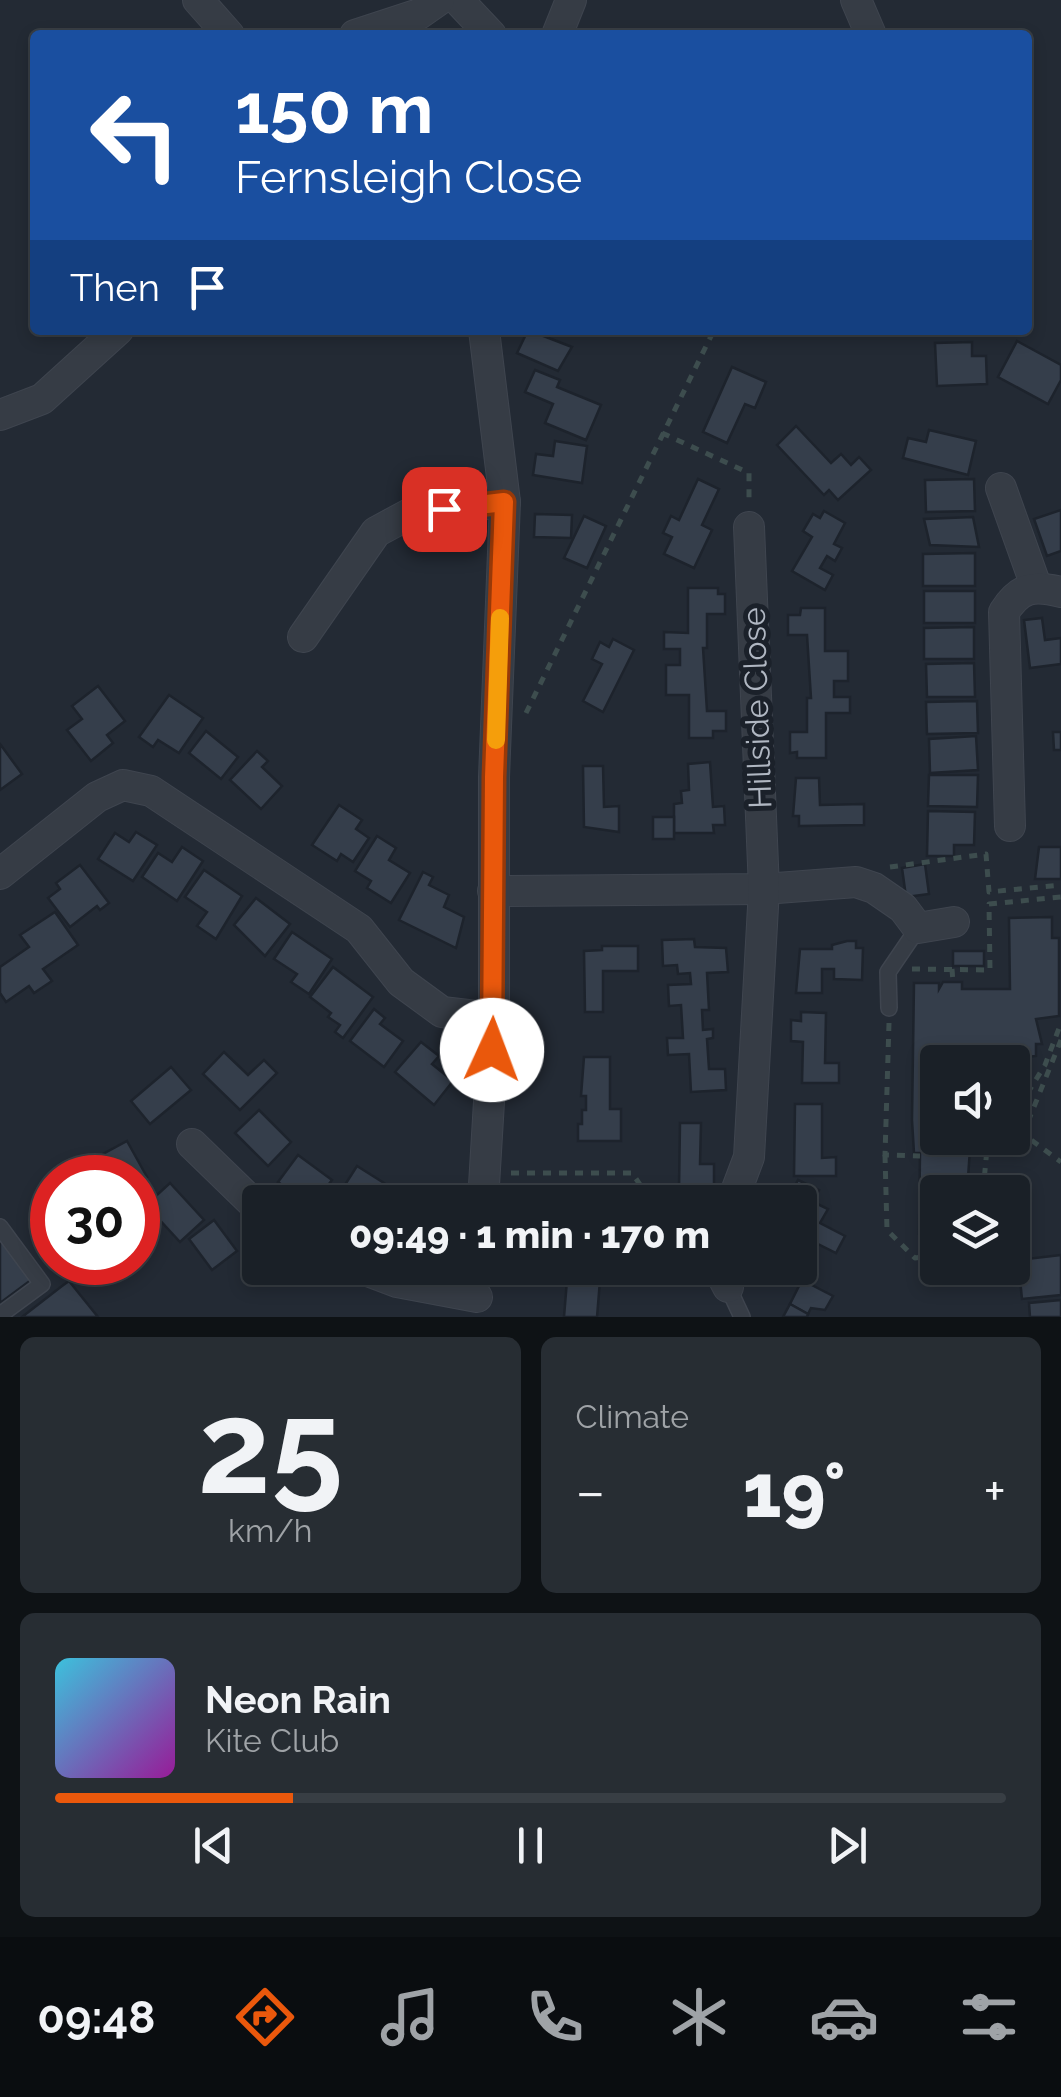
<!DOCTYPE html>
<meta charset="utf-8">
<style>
body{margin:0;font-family:Raleway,sans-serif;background:#272d33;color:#f1f3f6;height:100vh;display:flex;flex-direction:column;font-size:38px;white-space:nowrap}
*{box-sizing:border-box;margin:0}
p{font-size:32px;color:#9fa3a7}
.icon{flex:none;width:55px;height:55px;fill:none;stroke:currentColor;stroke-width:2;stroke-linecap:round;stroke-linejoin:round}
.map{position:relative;height:1317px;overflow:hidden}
.details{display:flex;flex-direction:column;gap:20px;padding:20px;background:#0e1215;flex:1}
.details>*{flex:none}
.banner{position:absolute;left:30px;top:30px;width:1002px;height:305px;border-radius:10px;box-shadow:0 5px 15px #0003,0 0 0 2px #383e44;background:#1a4fa0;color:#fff;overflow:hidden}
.buttons{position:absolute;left:920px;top:1045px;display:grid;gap:20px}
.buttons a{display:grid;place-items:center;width:110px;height:110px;border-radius:10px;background:#1a2027;box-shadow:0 5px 15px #0003,0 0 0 2px #383e44;font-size:50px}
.speed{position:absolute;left:30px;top:1155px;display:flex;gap:20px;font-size:50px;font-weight:700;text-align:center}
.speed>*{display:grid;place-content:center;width:130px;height:130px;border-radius:50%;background:#1a2027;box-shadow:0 5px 15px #0003,0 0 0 2px #383e44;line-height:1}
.speed .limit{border:15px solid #d22;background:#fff;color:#111}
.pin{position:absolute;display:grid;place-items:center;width:85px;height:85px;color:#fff;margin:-42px;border-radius:20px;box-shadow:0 5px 15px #0006}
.me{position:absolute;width:110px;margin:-55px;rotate:2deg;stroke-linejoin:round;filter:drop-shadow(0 0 8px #0008)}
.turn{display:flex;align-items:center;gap:35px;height:210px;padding:0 40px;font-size:45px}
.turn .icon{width:130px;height:130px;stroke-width:2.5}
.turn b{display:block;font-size:70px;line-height:85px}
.then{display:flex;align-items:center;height:95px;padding:0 40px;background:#0003;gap:20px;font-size:38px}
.big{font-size:75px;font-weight:800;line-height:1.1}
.details .card{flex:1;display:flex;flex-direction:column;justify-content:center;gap:15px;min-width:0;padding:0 35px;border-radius:15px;background:#272d33}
.details .dial{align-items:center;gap:0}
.dial b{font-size:130px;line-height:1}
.song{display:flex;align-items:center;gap:30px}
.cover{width:120px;height:120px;border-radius:15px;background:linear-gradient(135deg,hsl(190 70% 55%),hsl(300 70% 35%))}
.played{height:10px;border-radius:5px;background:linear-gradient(90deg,#ea580c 25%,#383e44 25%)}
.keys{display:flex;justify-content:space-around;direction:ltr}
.heat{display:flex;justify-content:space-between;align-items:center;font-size:55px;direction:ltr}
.details .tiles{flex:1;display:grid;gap:20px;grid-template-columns:1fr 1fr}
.card:last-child{grid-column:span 2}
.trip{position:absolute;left:242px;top:1185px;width:575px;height:100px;border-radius:10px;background:#1a2027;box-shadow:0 5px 15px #0003,0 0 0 2px #383e44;font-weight:800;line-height:100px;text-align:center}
.tab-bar{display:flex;height:160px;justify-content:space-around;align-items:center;background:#0a0d10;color:#9fa3a7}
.tab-bar .icon{width:70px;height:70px}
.tab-bar .selected{color:#ea580c}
.tab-bar b{font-size:45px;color:#f1f3f6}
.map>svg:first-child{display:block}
.building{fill:#353e4b;stroke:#1d232c;stroke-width:2.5}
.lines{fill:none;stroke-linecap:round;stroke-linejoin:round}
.lane-casing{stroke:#3f454f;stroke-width:18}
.street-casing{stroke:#3f454f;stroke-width:32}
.path{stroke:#3d4d4e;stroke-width:5;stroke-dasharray:8 8;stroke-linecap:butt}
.lane{stroke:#363c45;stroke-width:15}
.street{stroke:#363c45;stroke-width:30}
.route-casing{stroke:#983908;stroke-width:25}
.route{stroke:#ea580c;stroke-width:18}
.slow{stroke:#f59e0b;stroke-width:18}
.labels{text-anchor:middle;stroke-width:10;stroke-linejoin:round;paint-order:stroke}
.street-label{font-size:32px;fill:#b0b7c2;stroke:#1b212a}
</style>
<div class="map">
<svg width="1061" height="1317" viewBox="0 0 1061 1317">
<rect width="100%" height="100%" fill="#232a34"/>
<g class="building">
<path d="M528 330 572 347 558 371 517 353Z"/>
<path d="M1017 341 1061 365V380L1048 404 998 377Z"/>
<path d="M972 342V356H986L987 384 937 386 935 343Z"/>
<path d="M732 367 766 382 755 408 745 404 727 443 703 432Z"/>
<path d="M535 370 560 380 557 387 601 405 586 440 545 423 553 404 525 392Z"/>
<path d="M796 426 831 463 841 454 851 465 859 457 871 470 838 500 829 490 824 495 777 445Z"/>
<path d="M929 430 976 441 968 475 903 458 908 438 926 442Z"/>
<path d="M555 441 587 446 582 483 533 475 536 454 553 456Z"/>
<path d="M698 479 719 489 702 525 712 530 694 568 664 554 672 537 663 533 671 516 679 520Z"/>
<path d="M974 479 975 511 926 512 925 480Z"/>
<path d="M1061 510V551L1047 556 1034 519Z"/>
<path d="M824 511 845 523 834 544 842 548 835 561 827 556 820 568 833 575 825 590 792 571 812 537 803 531 813 514 820 518Z"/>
<path d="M535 514 572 515 571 538 534 537Z"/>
<path d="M584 516 606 526 587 568 564 558Z"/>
<path d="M973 517 979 547 930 545 924 519Z"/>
<path d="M975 553V586H923V554Z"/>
<path d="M688 588H718V594H725V614H707V648H703L707 711H726V731H713V738H689V695H666V665H680V649H664V632L688 633Z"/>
<rect x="924" y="591" width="51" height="32"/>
<path d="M801 608H825V651H848V681H834V697H850V713H826V758H797V752L790 753V732H807V698H811L807 635H788V615H800Z"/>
<path d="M1042 618 1045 640 1061 638V664L1030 668 1024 620Z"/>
<path d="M974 627V659H924V628Z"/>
<path d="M613 639 634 650 603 712 583 701 602 664 592 659 600 642 609 647Z"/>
<path d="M974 663 975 697H927L926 664Z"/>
<path d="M98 686 125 721 107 735 113 743 91 761 67 730 82 719 72 706Z"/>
<path d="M169 695 203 718 179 753 158 740 153 747 139 737Z"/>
<path d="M977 701 978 733 927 734 926 702Z"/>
<path d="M206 731 238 757 221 779 189 753Z"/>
<path d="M1053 732H1061V750H1054Z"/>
<path d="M976 736 978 770 930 773 929 739Z"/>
<path d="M0 744 22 774 0 790Z"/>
<path d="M257 751 268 761 262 767 282 786 261 809 230 780Z"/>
<path d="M710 762 713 807 724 806 725 825H713L714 833H674V804L682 803 681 791 689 790 688 764Z"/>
<path d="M583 766H603L604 807 619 806V832L584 827Z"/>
<path d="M929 775H978L977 807 928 806Z"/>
<path d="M796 778H819L820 805 864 804V825L799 826V816H793Z"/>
<path d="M339 805 362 820 356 829 369 838 353 862 341 854 337 861 312 845Z"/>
<path d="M928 811 975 812 974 845H954V856H927Z"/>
<rect x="653" y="817" width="21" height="22"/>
<path d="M136 832 157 845 133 881 98 859 115 833 129 842Z"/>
<path d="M377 836 396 848 389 860 410 873 391 903 367 888 371 881 355 871Z"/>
<path d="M182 847 203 861 177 901 142 877 158 853 172 862Z"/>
<path d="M1039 847H1061V879H1035Z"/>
<path d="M925 864 929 894 906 897 902 868Z"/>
<path d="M80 865 109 903 100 910 97 906 70 927 48 898 60 889 56 883Z"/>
<path d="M204 870 242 896 216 939 197 926 207 912 185 897Z"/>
<path d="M423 872 433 877 429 885 449 895 444 907 464 917 456 948 399 920Z"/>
<path d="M256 898 290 924 265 956 234 925Z"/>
<path d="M55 912 78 945 43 969 52 981 34 993 29 986 6 1002 0 993V967L29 947 20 935Z"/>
<path d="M1052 917V938H1059V1016L1036 1019 1042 1044H1036V1056L1018 1058 1013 1055V1046L972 1047V1062H938V1138H961V1149H970L967 1192H938V1237L919 1234 920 1153H914L912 1120 914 983H939V989L943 982H962V989H1010L1009 918Z"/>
<path d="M292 932 332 959 309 994 291 982 297 974 274 959Z"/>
<path d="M694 939 695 947 726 948 728 972 707 973 709 1010H702L703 1030 713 1029V1038L707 1039 709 1069H725L726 1090 691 1092 689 1054 668 1055 667 1038H683L681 1005 669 1006 668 985 691 984 690 973 678 974 677 965 663 966 662 940Z"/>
<path d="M847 941H856V948H863L862 980 834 979V969H822V993H796L800 949H832V945Z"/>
<path d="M602 946H638V971H603V1012H585L584 951 602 950Z"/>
<rect x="953" y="951" width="31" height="15"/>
<path d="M333 967 373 997 343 1038 335 1032 340 1025 328 1017 331 1013 310 997Z"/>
<path d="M374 1009 385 1018 380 1024 403 1041 384 1067 350 1041Z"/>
<path d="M801 1012 826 1013 825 1063H839V1083H802L803 1042 791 1041V1020L801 1021Z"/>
<path d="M421 1042 439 1056 432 1064 453 1081 434 1105 395 1072Z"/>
<path d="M224 1052 248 1075 264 1060 277 1073 240 1110 203 1074Z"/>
<path d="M584 1057H610V1109H621V1141H578V1124H582V1110H586V1096H581Z"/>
<path d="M171 1067 191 1090 150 1124 131 1101Z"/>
<path d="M795 1104H822V1158L836 1157V1176H794Z"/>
<path d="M259 1110 291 1142 268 1166 235 1133Z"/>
<path d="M680 1123H701L700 1164H714V1190H679Z"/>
<path d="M127 1141 147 1177 138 1182V1178H99L90 1161Z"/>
<path d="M298 1155 332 1180 315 1202H305L278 1182Z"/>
<path d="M357 1166 384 1183 376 1197 385 1202H334Z"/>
<path d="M798 1180 819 1190 813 1202 828 1209 820 1223 845 1236 836 1253 800 1235V1202H787Z"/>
<path d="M170 1183 204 1220 180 1242 146 1205Z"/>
<path d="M598 1186 623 1202H587Z"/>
<path d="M214 1220 237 1251 212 1270 189 1239Z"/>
<path d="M0 1238 31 1280 0 1303Z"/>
<path d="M1061 1255V1295L1022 1299 1018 1260Z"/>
<path d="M568 1268H601L597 1317H564Z"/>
<path d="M802 1280 833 1296 825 1310 811 1308 808 1314 790 1304Z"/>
<path d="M69 1281 98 1317H22L62 1286Z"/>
<path d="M1061 1300V1317H1030L1029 1303Z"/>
<path d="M790 1304 808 1314 807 1317H783Z"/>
</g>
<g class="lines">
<defs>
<g id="lane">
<path d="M889 1008 888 972 918 928"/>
<path d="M0 1227 42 1284 0 1315"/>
<path d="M728 1287 742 1317"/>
</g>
<g id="street">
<path d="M198 0 229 35"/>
<path d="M458 0 491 35"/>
<path d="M856 0 871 35"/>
<path d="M355 35 419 14 439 0"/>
<path d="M557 35 571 0"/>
<path d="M0 415 42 399 118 330"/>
<path d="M1001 488 1036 586"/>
<path d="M303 637 376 532 413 512 505 502"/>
<path d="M1010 826 1004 612C1020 587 1033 585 1061 592"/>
<path d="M0 874 97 797 123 785 151 791 359 929 401 982 442 1012 494 1018"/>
<path d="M493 891 764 889 856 882 874 888 903 908 918 928 954 922"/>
<path d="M192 1144 260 1210"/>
<path d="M483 1202 494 1018V777L505 502 484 330"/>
<path d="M732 1202 749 1157 764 889 749 527"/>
<path d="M360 1268 397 1282 477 1297"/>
<path d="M718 1268 728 1287"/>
</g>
</defs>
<use href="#lane" class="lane-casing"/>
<use href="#street" class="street-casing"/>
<g class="path">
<path d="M662 433 749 473V500"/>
<path d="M526 713 714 330"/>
<path d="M890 867 986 854 989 892 1061 885"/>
<path d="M912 969 990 970 989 904 1061 897"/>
<path d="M952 969 953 983"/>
<path d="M889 1023 885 1155 920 1156"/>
<path d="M1061 1040 1023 1134 1061 1162"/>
<path d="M990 1047V1062"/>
<path d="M1012 1096 1027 1094 1045 1065 1061 1023"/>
<path d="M885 1155 887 1230 915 1258 938 1255"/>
<path d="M511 1173H632L652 1202"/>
<path d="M983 1192 988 1138"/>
</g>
<use href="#lane" class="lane"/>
<use href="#street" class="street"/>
</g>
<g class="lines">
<defs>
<path id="route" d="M444 509 504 502 494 777 492 1050"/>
</defs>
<use href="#route" class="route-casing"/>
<use href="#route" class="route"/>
<path class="slow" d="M496 740 500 618"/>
</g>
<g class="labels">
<g class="street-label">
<text transform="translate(757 708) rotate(-92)" y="11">Hillside Close</text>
</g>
</g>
</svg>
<div class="buttons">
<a><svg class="icon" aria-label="sound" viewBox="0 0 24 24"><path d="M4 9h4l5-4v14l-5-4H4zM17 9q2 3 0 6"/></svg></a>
<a><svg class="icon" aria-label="layers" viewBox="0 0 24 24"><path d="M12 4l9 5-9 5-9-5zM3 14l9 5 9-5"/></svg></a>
</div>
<div class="speed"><div class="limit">30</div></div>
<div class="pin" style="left:444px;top:509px;background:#d93025"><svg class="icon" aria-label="arrive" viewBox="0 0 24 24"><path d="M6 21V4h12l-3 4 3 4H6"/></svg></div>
<svg class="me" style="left:492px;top:1050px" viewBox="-20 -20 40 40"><circle r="19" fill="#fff"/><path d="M0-13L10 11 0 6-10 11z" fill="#ea580c"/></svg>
<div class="trip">09:49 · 1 min · 170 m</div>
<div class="banner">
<div class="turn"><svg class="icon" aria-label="left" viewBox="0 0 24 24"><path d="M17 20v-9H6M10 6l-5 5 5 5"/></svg><div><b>150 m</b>Fernsleigh Close</div></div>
<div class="then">Then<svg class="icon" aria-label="arrive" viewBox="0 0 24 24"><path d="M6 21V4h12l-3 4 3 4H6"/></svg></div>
</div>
</div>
<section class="details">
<div class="tiles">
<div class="card dial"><b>25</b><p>km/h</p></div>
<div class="card"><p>Climate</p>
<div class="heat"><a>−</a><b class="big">19°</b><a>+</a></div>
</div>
<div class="card">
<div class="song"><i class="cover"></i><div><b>Neon Rain</b><p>Kite Club</p></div></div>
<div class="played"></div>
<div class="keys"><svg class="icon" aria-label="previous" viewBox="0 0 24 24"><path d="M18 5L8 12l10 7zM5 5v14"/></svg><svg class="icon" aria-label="pause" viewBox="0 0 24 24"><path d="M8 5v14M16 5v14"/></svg><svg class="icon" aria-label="next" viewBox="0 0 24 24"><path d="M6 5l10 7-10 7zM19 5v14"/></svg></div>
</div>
</div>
</section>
<nav class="tab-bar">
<b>09:48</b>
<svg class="icon selected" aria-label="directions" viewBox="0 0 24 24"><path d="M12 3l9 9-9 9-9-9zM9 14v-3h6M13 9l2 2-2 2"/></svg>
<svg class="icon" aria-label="music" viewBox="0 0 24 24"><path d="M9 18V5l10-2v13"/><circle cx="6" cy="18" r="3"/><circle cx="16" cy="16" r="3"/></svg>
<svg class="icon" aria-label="phone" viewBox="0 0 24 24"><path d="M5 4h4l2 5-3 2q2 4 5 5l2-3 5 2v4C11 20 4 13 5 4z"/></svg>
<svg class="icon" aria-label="climate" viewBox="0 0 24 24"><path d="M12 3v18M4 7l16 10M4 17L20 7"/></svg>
<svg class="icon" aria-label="car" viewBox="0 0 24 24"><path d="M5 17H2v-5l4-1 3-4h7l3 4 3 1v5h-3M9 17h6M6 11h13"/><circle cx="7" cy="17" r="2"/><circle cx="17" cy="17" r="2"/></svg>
<svg class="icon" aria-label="filters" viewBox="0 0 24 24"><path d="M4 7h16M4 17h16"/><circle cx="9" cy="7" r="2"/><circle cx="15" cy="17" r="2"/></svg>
</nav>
